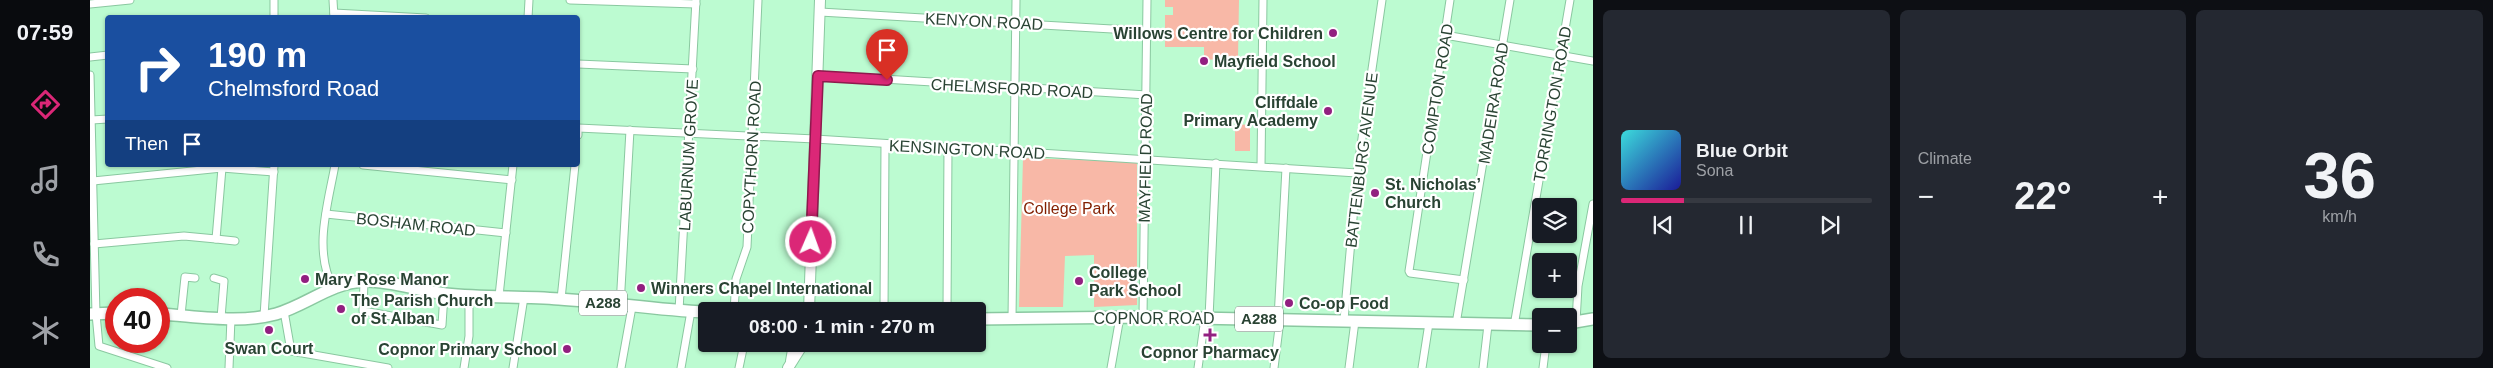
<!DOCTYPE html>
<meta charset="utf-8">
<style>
body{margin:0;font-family:Helvetica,sans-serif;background:#242831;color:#f1f3f6;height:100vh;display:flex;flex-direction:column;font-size:19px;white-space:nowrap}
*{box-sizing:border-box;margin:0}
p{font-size:16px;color:#9ea1a6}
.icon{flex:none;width:28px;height:28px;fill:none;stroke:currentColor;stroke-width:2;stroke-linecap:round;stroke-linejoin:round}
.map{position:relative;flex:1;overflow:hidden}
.drawer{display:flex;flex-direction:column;gap:10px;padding:10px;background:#0d0f14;width:900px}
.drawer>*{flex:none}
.top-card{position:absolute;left:15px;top:15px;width:475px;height:152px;border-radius:5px;box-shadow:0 1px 4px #0004;background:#1a4fa0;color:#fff;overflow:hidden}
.controls{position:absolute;left:1442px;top:198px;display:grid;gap:10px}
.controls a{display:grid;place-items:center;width:45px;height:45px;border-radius:5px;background:#171b24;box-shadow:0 1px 4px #0004;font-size:25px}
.speed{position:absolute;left:15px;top:288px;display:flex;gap:10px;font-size:25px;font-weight:700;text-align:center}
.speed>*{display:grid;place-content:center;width:65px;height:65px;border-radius:50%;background:#171b24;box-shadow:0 1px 4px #0004;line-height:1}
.speed .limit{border:8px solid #d22;background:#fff;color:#111}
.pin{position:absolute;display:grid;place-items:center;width:42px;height:42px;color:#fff;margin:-51px -21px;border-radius:50% 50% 50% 0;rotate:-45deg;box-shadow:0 0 5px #0007}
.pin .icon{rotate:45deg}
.me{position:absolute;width:55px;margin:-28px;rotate:2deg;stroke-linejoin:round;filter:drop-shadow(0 0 4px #0008)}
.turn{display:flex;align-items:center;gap:18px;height:105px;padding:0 20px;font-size:22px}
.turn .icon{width:65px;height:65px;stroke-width:2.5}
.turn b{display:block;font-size:35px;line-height:42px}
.then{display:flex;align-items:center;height:48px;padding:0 20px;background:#0003;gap:10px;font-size:19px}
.big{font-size:38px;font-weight:700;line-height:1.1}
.drawer .card{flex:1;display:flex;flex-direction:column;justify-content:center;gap:8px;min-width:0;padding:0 18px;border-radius:8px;background:#242831}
.drawer .dial{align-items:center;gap:0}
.dial b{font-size:65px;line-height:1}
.song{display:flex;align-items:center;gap:15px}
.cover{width:60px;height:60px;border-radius:8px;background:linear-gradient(135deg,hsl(180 70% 55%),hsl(240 70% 35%))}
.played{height:5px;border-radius:2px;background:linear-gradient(90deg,#db2777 25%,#363941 25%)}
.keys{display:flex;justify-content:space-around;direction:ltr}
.heat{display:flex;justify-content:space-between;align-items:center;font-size:28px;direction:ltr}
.drawer .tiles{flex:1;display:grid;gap:10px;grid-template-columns:repeat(3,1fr)}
.trip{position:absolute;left:608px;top:302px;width:288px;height:50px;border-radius:5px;background:#171b24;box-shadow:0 1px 4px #0004;font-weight:700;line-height:50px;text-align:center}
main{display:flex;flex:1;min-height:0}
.dock{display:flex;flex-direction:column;width:90px;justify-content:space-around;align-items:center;background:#090b0e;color:#9ea1a6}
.dock .icon{width:35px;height:35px}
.dock .selected{color:#db2777}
.dock b{font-size:22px;color:#f1f3f6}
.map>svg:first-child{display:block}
.green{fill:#f8b8a7}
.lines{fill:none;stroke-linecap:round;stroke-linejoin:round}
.street-casing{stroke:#8ac8a0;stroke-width:9}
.secondary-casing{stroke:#8ac8a0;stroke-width:12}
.primary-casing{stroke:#8ac8a0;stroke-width:14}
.street{stroke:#fff;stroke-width:7}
.secondary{stroke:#fff;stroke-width:10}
.primary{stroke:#fff;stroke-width:11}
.route-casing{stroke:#8e194d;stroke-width:12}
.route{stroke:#db2777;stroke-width:9}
.poi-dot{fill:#922080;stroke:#fff;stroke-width:2}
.labels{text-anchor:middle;stroke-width:4.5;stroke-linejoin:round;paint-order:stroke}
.shield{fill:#fff;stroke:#697b70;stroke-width:1}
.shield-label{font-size:15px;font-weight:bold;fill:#294333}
.street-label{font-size:16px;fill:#294333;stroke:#fff}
.poi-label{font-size:16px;font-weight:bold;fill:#294333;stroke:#fff;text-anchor:start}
.park-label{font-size:16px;fill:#821f01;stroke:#fff}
</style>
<main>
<nav class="dock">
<b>07:59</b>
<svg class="icon selected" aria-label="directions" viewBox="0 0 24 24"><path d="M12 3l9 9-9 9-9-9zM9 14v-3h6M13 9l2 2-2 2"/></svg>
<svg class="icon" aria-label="music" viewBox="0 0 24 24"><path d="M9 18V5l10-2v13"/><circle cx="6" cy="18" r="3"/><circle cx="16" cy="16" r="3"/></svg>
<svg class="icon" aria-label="phone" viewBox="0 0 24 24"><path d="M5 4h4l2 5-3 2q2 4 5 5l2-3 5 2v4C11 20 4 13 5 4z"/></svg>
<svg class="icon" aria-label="climate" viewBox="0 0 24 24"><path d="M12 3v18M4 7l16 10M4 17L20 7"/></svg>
</nav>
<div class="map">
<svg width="1503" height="368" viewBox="0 0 1503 368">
<rect width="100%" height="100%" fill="#bcfbd1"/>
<g class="green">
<path d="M1075 0H1149L1148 58 1114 60V47H1075V15H1083V7H1075Z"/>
<path d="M1145 124 1160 125V151H1145Z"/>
<path d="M933 158 1047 162V305L1004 307V255L975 256 973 307H929Z"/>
</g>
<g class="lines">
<defs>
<g id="street">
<path d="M184 0V18"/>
<path d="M243 0 244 17"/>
<path d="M480 0 606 4"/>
<path d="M1360 0 1319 271 1320 273 1374 280"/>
<path d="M0 4 40 0"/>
<path d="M730 12 1057 31"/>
<path d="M244 13 336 18"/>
<path d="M438 18 439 0"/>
<path d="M1355 35 1503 61"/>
<path d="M0 57 18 55"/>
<path d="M488 64 603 69"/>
<path d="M0 75 6 314 9 346 77 368"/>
<path d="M728 75 1057 95"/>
<path d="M1 120 18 119"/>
<path d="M488 128 725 139 1267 173"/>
<path d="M488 135V128"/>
<path d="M273 165 422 180"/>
<path d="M1171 166 1173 0"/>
<path d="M3 181 132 168 184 172"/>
<path d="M236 214 416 233"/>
<path d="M126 239 145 241"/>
<path d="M4 244 94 236 126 239 132 168"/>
<path d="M124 278 134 281 131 318"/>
<path d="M274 281 273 311C299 315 325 321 352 325L354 294"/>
<path d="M243 287C223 250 238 204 245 165"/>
<path d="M409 296 423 165"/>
<path d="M471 299 485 165"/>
<path d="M530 306 540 130"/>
<path d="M194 311 201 351 298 368"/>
<path d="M589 311 606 0"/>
<path d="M644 311 646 279 657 247 668 0"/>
<path d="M794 311 795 144"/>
<path d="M857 311 858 148"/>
<path d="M91 315 95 277 105 278"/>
<path d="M174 316 184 165"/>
<path d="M1053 317 1057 0"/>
<path d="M1119 318 1126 163"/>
<path d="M922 319 926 0"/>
<path d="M1188 319 1196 168"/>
<path d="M1254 320 1267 173 1292 0"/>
<path d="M1486 322 1488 286 1503 204"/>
<path d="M1366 324 1420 0"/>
<path d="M1424 326 1480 0"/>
<path d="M139 368 141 318"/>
<path d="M374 368 379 336V295"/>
<path d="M423 368 434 297"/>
<path d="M531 368 542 307"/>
<path d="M591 368 601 311"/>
<path d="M649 368 654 344"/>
<path d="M1021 368 1030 317"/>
<path d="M1108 368 1115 318"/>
<path d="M1184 368 1190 320"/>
<path d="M1259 368 1265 321"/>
<path d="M1332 368 1339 323"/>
<path d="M1393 368 1398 325"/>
<path d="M1453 368 1456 344"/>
</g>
<g id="secondary">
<path d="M719 311 730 0"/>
<path d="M701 361 704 344"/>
<path d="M698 368 713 344"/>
</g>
<g id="primary">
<path d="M0 314 26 313"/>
<path d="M69 314C106 316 149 324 186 314 217 305 240 283 274 281 301 280 328 291 356 294 393 298 432 296 469 299 518 302 567 310 616 312"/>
<path d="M886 319 1053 317 1451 325"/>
<path d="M1479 323 1503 319"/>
</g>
</defs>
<use href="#street" class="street-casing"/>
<use href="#secondary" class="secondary-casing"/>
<use href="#primary" class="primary-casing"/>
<use href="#street" class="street"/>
<use href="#secondary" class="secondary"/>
<use href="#primary" class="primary"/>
</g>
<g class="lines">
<defs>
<path id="route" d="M721 242 728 76 797 80"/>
</defs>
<use href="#route" class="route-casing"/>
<use href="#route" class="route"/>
</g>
<g class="poi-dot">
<circle cx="1243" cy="33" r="5"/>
<circle cx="1114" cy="61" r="5"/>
<circle cx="1238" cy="111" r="5"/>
<circle cx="1285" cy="193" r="5"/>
<circle cx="215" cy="279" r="5"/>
<circle cx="989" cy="281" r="5"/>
<circle cx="551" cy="288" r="5"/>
<circle cx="1199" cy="303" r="5"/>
<circle cx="251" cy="309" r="5"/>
<circle cx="179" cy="330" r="5"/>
<path d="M1117.5 327.5h5v5h5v5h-5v5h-5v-5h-5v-5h5z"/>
<circle cx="477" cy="349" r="5"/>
</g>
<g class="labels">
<g class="shield">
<rect x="489" y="290.5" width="48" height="25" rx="4"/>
<rect x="1145" y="306.5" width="48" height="25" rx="4"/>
</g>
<g class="shield-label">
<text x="513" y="308">A288</text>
<text x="1169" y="324">A288</text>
</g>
<g class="street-label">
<text transform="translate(894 21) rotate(3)" y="6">KENYON ROAD</text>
<text transform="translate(922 88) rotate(3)" y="6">CHELMSFORD ROAD</text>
<text transform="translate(1347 89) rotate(-81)" y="6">COMPTON ROAD</text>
<text transform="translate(1403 103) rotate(-81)" y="6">MADEIRA ROAD</text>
<text transform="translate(1462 104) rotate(-80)" y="6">TORRINGTON ROAD</text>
<text transform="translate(877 149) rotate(3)" y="6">KENSINGTON ROAD</text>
<text transform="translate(598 155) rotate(-87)" y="6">LABURNUM GROVE</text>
<text transform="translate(661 157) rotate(-87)" y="6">COPYTHORN ROAD</text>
<text transform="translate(1055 158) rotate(-89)" y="6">MAYFIELD ROAD</text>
<text transform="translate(1271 160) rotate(-83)" y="6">BATTENBURG AVENUE</text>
<text transform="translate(326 224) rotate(6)" y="6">BOSHAM ROAD</text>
<text x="1064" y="324">COPNOR ROAD</text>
</g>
<g class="poi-label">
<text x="1233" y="39" text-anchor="end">Willows Centre for Children</text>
<text x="1124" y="67">Mayfield School</text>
<text x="1228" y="108" text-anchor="end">Cliffdale<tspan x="1228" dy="18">Primary Academy</tspan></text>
<text x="1295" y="190">St. Nicholas’<tspan x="1295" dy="18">Church</tspan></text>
<text x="999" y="278">College<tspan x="999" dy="18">Park School</tspan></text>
<text x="225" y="285">Mary Rose Manor</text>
<text x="561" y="294">Winners Chapel International</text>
<text x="261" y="306">The Parish Church<tspan x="261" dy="18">of St Alban</tspan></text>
<text x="1209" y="309">Co-op Food</text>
<text x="179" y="354" text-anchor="middle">Swan Court</text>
<text x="467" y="355" text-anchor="end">Copnor Primary School</text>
<text x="1120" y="358" text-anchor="middle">Copnor Pharmacy</text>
</g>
<g class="park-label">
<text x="979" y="214">College Park</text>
</g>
</g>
</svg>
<div class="controls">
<a><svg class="icon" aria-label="layers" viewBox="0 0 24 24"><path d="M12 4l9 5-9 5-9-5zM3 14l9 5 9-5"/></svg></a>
<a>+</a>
<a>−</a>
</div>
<div class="speed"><div class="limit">40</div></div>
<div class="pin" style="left:797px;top:80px;background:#d93025"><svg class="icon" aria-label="arrive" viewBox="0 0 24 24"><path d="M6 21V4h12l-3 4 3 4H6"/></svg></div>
<svg class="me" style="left:721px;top:242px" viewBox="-20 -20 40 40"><circle r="17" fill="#db2777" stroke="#fff" stroke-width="3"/><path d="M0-11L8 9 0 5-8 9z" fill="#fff"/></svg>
<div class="trip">08:00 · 1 min · 270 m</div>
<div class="top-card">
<div class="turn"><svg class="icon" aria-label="right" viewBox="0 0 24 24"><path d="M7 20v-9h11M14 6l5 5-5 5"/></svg><div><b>190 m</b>Chelmsford Road</div></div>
<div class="then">Then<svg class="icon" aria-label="arrive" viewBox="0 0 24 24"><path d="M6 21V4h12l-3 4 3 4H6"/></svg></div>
</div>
</div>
<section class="drawer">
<div class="tiles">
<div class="card">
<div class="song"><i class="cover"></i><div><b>Blue Orbit</b><p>Sona</p></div></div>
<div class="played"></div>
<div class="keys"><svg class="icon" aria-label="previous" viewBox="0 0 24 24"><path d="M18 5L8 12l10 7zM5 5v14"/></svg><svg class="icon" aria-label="pause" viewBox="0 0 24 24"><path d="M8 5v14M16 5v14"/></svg><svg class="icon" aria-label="next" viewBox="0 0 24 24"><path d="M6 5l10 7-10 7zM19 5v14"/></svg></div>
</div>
<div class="card"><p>Climate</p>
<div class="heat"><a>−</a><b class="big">22°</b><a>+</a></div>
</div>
<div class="card dial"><b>36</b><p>km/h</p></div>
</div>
</section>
</main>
